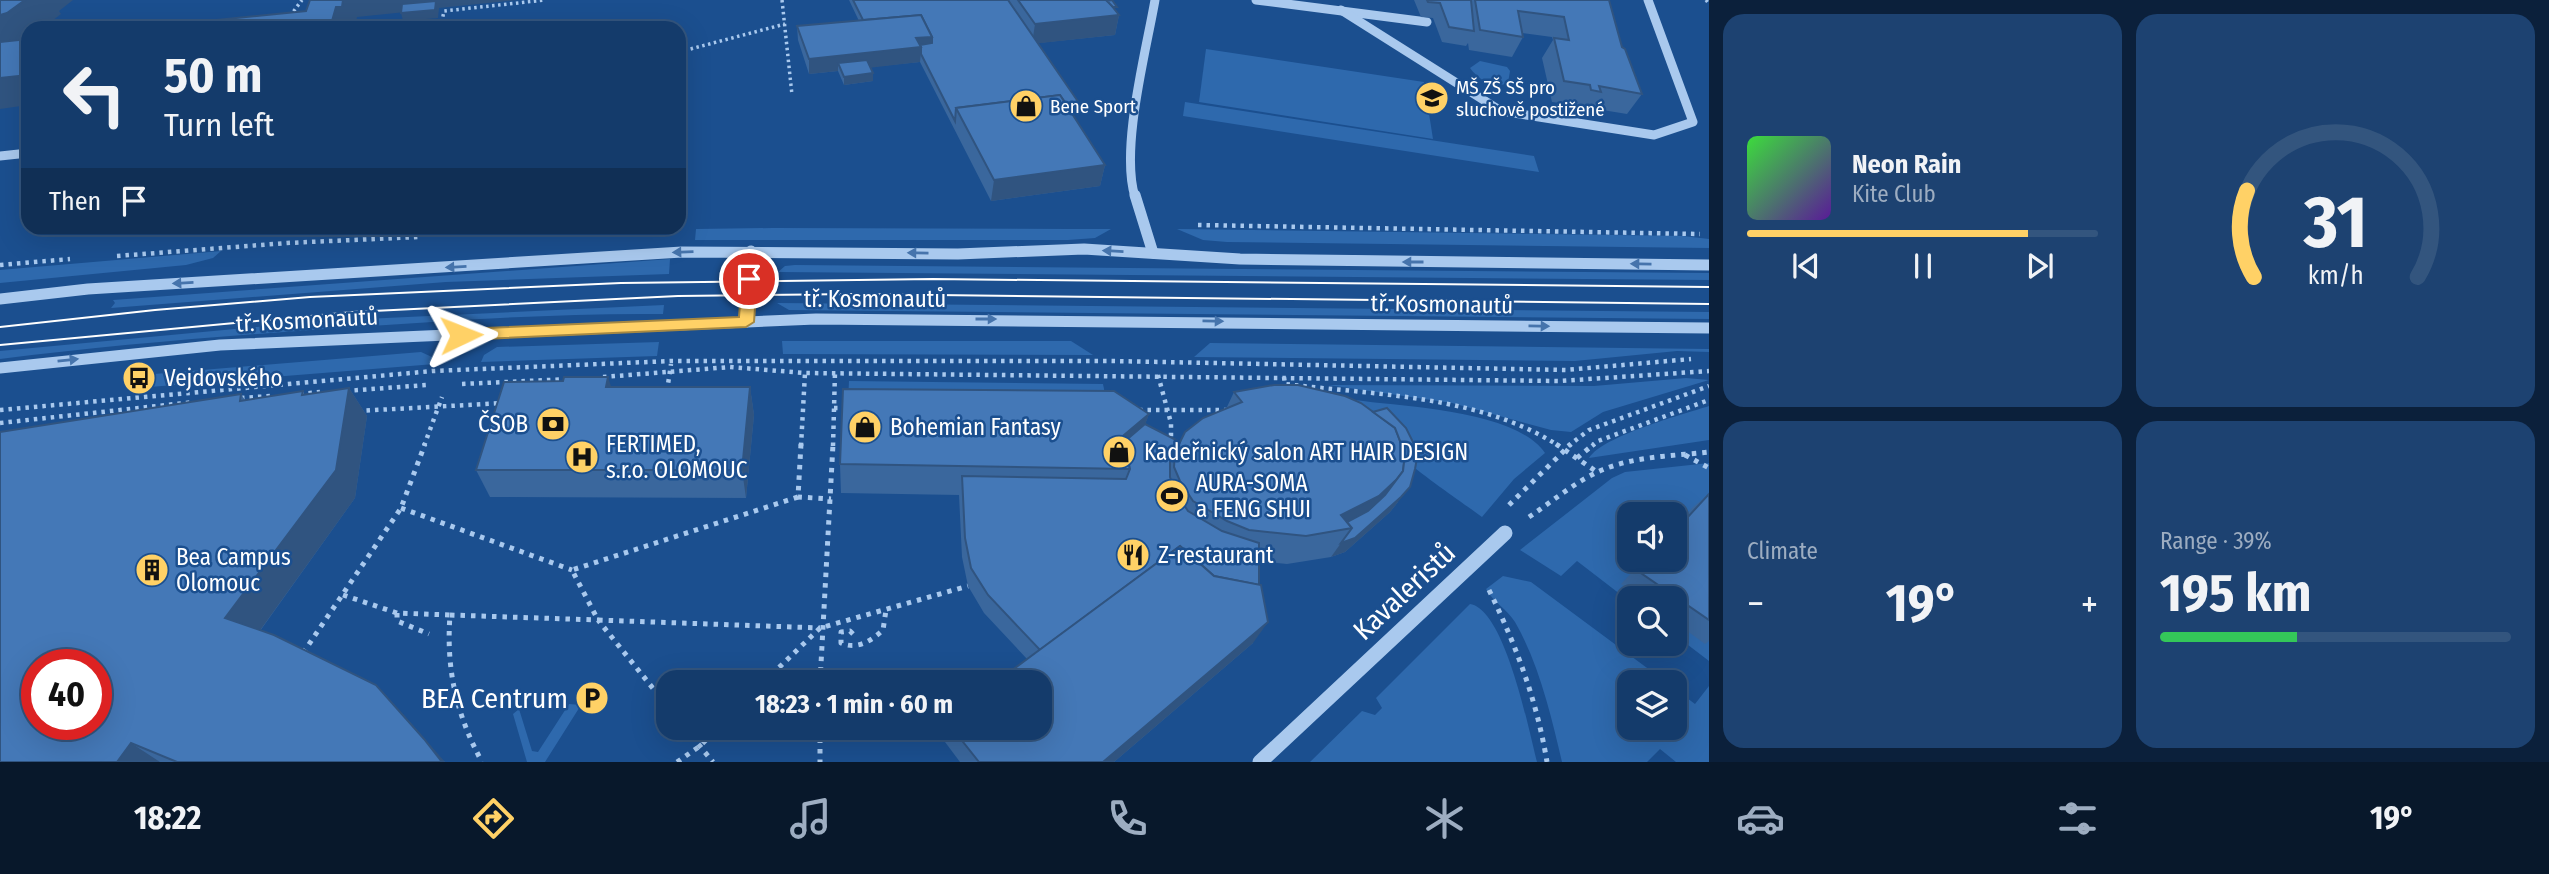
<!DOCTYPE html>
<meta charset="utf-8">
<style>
body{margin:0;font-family:"Fira Sans Condensed",sans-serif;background:#1d4271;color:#f1f3f6;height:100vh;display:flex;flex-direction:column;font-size:26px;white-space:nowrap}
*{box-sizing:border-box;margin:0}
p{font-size:23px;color:#9dadc1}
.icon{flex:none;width:38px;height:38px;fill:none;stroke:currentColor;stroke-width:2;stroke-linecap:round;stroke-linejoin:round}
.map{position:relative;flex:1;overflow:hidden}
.details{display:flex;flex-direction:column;gap:14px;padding:14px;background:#0b203b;width:840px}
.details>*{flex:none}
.hud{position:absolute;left:21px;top:21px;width:665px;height:214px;border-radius:21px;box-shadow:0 7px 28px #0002,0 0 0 2px #33557e;background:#143b6b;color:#f1f3f6;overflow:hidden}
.buttons{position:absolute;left:1617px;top:502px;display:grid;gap:14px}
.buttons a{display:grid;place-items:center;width:70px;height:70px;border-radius:14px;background:#143b6b;box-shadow:0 7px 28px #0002,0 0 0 2px #33557e;font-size:35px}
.speed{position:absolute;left:21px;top:649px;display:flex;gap:14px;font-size:35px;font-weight:700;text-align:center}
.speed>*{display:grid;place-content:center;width:91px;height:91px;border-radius:50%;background:#143b6b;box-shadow:0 7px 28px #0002,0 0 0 2px #33557e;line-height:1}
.speed .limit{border:10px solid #d22;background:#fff;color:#111}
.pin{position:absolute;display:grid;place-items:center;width:60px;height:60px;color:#fff;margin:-30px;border:4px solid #fff;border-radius:50%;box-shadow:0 2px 7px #0007}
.me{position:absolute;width:77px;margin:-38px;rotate:88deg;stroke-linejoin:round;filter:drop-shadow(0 0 5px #0008)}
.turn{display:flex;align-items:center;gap:24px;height:147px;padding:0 28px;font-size:32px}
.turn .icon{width:91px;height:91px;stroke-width:2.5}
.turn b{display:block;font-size:49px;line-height:60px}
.then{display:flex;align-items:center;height:66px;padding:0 28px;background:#0003;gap:14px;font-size:26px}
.big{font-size:52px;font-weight:700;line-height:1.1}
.details .card{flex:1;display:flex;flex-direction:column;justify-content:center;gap:10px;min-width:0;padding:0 24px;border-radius:21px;background:#1d4271}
.details .dial{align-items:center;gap:0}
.dial svg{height:182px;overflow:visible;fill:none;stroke:#33557e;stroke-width:7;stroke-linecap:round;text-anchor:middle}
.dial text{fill:#f1f3f6;stroke:none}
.song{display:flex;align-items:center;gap:21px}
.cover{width:84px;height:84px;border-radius:10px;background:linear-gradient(135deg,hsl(120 70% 55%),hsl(270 70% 35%))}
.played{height:7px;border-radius:4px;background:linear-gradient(90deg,#ffd166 80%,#33557e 80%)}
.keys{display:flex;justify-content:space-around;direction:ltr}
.heat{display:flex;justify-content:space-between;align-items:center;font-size:38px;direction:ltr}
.charge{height:10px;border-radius:5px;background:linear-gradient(90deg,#34c759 39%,#33557e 0)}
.details .tiles{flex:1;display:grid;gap:14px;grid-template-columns:repeat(2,1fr)}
.trip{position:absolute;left:656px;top:670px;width:396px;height:70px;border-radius:21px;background:#143b6b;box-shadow:0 7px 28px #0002,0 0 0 2px #33557e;font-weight:700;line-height:70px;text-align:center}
.tab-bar{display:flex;height:112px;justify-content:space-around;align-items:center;background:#08182b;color:#9dadc1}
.tab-bar .icon{width:49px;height:49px}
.tab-bar .active{color:#ffd166}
.tab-bar b{font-size:32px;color:#f1f3f6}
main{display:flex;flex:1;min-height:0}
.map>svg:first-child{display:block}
.green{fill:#2e69ad;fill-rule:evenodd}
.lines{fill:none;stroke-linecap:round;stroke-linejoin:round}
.path-far2{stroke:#a9c9ee;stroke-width:3.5;stroke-dasharray:2.5 3.5;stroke-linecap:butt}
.path-far1{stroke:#a9c9ee;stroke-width:4.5;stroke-dasharray:3.5 5;stroke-linecap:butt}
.path{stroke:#a9c9ee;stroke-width:5;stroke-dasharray:4.5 6;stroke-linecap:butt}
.minor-far2{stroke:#a9c9ee;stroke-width:9}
.minor-far1{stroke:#a9c9ee;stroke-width:11}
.minor{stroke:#a9c9ee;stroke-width:15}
.tram{stroke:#fff;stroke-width:2}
.wall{fill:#3a679d}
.shaded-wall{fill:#305480}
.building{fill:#4478b7;stroke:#305480;stroke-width:2;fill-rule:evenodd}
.oneway{fill:#4674ac}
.route{fill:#ffd166;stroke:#a68842;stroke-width:2}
.labels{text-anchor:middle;stroke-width:5;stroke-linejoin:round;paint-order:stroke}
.far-poi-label{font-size:19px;fill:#fff;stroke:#1b4f8f;text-anchor:start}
.street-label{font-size:23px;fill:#fff;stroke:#1b4f8f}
.poi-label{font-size:23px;fill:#fff;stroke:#1b4f8f;text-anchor:start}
.near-street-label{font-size:28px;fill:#fff;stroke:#1b4f8f}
.near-poi-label{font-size:28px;fill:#fff;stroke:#1b4f8f;text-anchor:end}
</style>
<main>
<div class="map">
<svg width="1709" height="762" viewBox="0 0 1709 762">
<rect width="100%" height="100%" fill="#1b4f8f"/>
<g class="green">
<path d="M1206 49 1424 82 1433 139 1199 102Z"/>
<path d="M1480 61 1507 67 1510 71 1508 83C1493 89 1479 80 1470 68Z"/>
<path d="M1185 102 1534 156 1539 172 1183 116Z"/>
<path d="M772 228 1072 229H1111L1095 238 1068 240H695L696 229Z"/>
<path d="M1177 229 1683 236 1709 239V248L1227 242 1203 240Z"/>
<path d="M221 251 213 258 186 265 0 283V270Z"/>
<path d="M670 259 669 274 446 282 111 308 115 303 113 300Z"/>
<path d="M795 265 1709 273V280L778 272 785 266Z"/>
<path d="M777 303 1709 312V319L789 310Z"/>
<path d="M664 305 663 314C560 313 458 320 355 327 236 335 118 344 0 359V351L321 321Z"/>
<path d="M782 341H1071L1093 355 783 354Z"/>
<path d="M659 342 657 356 481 362 484 355 497 347Z"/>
<path d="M1210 343 1709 349V352L1677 351 1575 361 1194 357Z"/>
<path d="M421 352 432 357 435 364 137 388 142 375Z"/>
<path d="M1686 378 1709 380 1603 412 1571 432 1551 430 1452 403 1328 385 1594 386Z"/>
<path d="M849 381 1103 384 1107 404 848 402Z"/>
<path d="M1355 400C1404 407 1516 410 1545 453L1514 479 1482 517C1446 490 1370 443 1355 400Z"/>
<path d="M1709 406V440L1589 458C1603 436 1681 415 1709 406Z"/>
<path d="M1709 463V661L1675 635V598H1629V601L1577 561 1561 576 1520 550 1612 478 1625 472ZM1629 514H1675V560H1629Z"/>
<path d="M1503 576 1531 582 1666 682H1629V728H1675V689L1695 704 1709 686V762H1676L1660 749 1647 762H1562C1551 715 1539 664 1515 622 1507 609 1493 602 1486 589Z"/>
<path d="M1470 604C1505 609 1529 731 1537 762H1310L1362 711 1375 715 1382 708 1376 698Z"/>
<path d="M569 704 581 705 545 762H527L513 714 519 709 532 751 538 752Z"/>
</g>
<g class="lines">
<g class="path-far2">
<path d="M782 0 792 95"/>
<path d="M1706 0 1709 4"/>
<path d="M290 16 302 0"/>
<path d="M413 28 414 25 442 21 444 11 545 0"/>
<path d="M679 52 785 24"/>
</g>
<g class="path-far1">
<path d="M1198 225 1700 234"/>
<path d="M117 256 287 243 419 237"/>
<path d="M0 265 70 259"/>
<path d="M1158 375 1171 423V441"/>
<path d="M603 377 730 367 805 373 1560 381 1709 371"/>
<path d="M1284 377 1285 384C1375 395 1480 395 1559 446"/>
<path d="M462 384 570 379"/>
<path d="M346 391 427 385"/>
<path d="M667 391 671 364"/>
<path d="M300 394 320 392"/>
<path d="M241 398 271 396"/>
<path d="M834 408H847"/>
<path d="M0 410 433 371 671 361H1111L1566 370 1691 359"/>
<path d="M1139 410H1228"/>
<path d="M358 411 503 403"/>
<path d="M0 423 194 402"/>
<path d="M424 446 442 397"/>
<path d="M801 446 805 373"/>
<path d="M833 446 835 372"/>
<path d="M1568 446 1589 430 1709 386"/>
<path d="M1592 446 1598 441 1709 400"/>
</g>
<g class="path">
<path d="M801 444 798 497 831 499"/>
<path d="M1556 444 1597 472"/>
<path d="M1685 455 1709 468"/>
<path d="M1577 458 1594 444"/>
<path d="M798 497 572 570 598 620 820 628"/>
<path d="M1509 505 1571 444"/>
<path d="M401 508 572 570"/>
<path d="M1529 517C1553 501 1576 481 1602 470 1635 456 1674 456 1709 452"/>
<path d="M1489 590C1516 645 1537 701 1547 762"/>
<path d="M343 595 397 613 450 615C446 669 456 714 482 762"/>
<path d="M397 613V621L429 634"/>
<path d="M450 615 598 620 668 707"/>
<path d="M853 634 850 631 841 632V643C857 650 871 641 883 630L886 610"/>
<path d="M303 653 401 508 425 444"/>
<path d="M764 682 820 628 968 586"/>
<path d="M820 682 833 444"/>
<path d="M685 728 713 762"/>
<path d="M820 728V762"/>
<path d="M677 762 700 746 718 728"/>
</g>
<g class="minor-far2">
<path d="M1256 0 1427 22"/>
<path d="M1341 10 1501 111 1654 135 1693 122 1648 0"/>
<path d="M679 108 681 110"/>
<path d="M0 156 28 153"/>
<path d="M1135 197C1120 149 1146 52 1155 0"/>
</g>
<g class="minor-far1">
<path d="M1135 195 1153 253"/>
<path d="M0 299 88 289 682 252 958 254 1084 249 1240 259 1709 265"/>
<path d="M746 322 751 251"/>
<path d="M0 368 220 345 816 319 1709 328"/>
</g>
<path class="minor" d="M1260 762 1505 533"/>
<g class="tram">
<path d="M0 327 155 310 310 297 621 283 933 279 1709 287"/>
<path d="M0 345 353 312 678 296 854 294 1709 304"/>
</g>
</g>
<g class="wall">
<path d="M849 0H1107L1119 15 1115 35 1038 43 1077 111 1071 112 1105 165 1100 186 991 201 920 62 870 67 873 73V81L844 85 838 71 809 74 798 40 797 26 859 21Z"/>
<path d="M1414 0H1609L1622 47 1642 94 1627 114 1590 108 1587 113 1578 111 1577 105 1552 102 1542 58 1553 40 1552 37 1522 33 1523 37 1512 57 1469 50 1468 43 1466 46 1442 42 1433 18 1421 17Z"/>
<path d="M611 387H750L754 415 746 498 490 497 476 470Z"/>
<path d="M349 388 367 416 355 498 260 631 445 762H0L241 394 245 400 305 394Z"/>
<path d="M1234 392 1398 502 1390 512 1345 552 1331 557 1287 564 1259 561 1253 643 1114 762H960L942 738 944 728H1040L1027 659 984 613 968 586 962 557 959 495 841 493 840 464 1149 414 1145 424 1180 442 1226 409Z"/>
<path d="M1709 494V641L1705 644 1675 622V598H1641L1621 584 1644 560H1675V527L1693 507Z"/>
</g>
<g class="shaded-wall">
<path d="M25 0H73L59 11 61 14 43 28H28V40L0 57V15Z"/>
<path d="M315 0H517L439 8 438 18 403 21 401 13 435 9 357 17 355 28H330Z"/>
<path d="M1119 15 1115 35 1032 44 1035 24Z"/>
<path d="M932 37 931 51 921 52 920 62 842 71 838 63V71L809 74V59L916 38Z"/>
<path d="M873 73V81L844 85V77Z"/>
<path d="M28 75V105L0 109V78Z"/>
<path d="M1079 103 1077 111 966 127 962 119Z"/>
<path d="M1105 165 1100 186 991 201 994 180Z"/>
<path d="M608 377 617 405 606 387Z"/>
<path d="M750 387 754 415 746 498 742 470Z"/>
<path d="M349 388 367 416 355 498 251 643 225 618Z"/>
<path d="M1149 414 1138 444 1122 458 1123 436Z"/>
<path d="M1396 480 1374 509 1352 528 1341 515Z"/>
<path d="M1410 487 1390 512 1345 552 1331 557 1341 543Z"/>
<path d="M1268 622 1253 643 1114 762H1103Z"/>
<path d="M397 707 445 762H442Z"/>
<path d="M131 743 160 762H117Z"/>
</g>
<g class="building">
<path d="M0 0H25L7 13 0 15Z"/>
<path d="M310 0H343L342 7H336L330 28H137L306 11Z"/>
<path d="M853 0H1008L1079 103 1067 105 1060 95 956 108 955 121 921 54V47L920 45 932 43V37L921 15 863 20Z"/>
<path d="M1018 0H1107L1119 15 1035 24Z"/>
<path d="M1112 0 1117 7H1113L1107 1Z"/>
<path d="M1427 0H1471L1474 31 1449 27 1440 3 1428 2Z"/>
<path d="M1475 0H1609L1622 47 1625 49 1642 94 1599 86 1601 92 1591 90 1590 85 1564 81 1554 38 1569 40 1564 17 1518 11 1523 37 1480 30Z"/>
<path d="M436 1 435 10 401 13 402 4Z"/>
<path d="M921 15 932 37 916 38 921 47 809 59 797 26Z"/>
<path d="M28 39V75L0 78V42Z"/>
<path d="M867 60 873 73 844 77 838 63Z"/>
<path d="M1060 95 1105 165 994 180 956 108Z"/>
<path d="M564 377H608L606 387H750L742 470H476L504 382 563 381Z"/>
<path d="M1274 385H1298L1345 396 1361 403 1395 428 1405 454 1403 471 1396 480 1379 496 1341 515 1352 528 1306 536 1249 530 1227 521 1193 501 1180 481 1174 467 1175 452 1185 432 1203 418 1242 402 1234 392Z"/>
<path d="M349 388 336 470 225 618 274 635 376 685 424 739 442 762H177L131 743 117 762H0V432L241 394 240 401 303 391 302 395ZM37 665H96V724H37Z"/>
<path d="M843 389 1114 391 1149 414 1123 436 1130 469 840 464Z"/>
<path d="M1387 408 1406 428 1414 444 1417 458 1415 469 1410 487 1401 497 1355 538 1341 543 1352 528 1347 522 1368 511 1385 495 1403 471 1405 454 1395 428 1373 412Z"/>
<path d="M1145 424 1180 442 1170 462V477L1175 491 1188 511 1222 531 1259 543V585L1214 576 1180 546 1040 650 988 595 971 568 965 538 962 476 1126 479 1130 469 1124 442Z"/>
<path d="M1709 494V620L1638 571 1648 560H1675V531Z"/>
<path d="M1180 546 1214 576 1261 585 1268 622 1103 762H979L952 728H1040V682H996Z"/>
</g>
<defs><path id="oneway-solid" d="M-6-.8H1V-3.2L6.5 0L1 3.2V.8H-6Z" transform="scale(1.75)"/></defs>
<g class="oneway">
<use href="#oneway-solid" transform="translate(1113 251) rotate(-177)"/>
<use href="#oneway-solid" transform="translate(683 252) rotate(178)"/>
<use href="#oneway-solid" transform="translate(918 253) rotate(-179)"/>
<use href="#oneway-solid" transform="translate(1413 262) rotate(-180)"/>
<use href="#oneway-solid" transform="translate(1641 264) rotate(-179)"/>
<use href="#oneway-solid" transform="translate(456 267) rotate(177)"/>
<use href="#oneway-solid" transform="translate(183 283) rotate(177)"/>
<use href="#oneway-solid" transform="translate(986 319)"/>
<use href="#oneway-solid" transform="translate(1213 321) rotate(1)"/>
<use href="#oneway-solid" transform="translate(1539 326) rotate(1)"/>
<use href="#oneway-solid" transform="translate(68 360) rotate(-6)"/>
</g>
<path class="route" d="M749 274 757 279 754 322 746 327 461 340 454 335 461 329 739 317 742 279Z"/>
<defs>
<symbol id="school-disc" viewBox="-11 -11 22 22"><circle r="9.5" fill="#ffd166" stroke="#1b4f8f"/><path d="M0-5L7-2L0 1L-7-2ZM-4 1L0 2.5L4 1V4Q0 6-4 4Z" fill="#111"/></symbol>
<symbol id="shop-disc" viewBox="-11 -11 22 22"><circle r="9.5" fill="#ffd166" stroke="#1b4f8f"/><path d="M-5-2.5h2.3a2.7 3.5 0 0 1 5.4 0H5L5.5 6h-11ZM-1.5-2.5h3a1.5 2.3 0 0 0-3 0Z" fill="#111"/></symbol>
<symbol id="bus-disc" viewBox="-11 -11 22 22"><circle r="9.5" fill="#ffd166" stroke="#1b4f8f"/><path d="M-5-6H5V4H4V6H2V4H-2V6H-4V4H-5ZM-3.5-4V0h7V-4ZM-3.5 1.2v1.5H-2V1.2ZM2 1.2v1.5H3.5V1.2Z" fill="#111"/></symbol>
<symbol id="bank-disc" viewBox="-11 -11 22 22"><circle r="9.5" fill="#ffd166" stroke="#1b4f8f"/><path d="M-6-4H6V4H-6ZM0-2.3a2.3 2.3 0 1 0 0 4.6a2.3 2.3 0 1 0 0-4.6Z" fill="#111"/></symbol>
<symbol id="hospital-disc" viewBox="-11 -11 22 22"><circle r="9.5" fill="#ffd166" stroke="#1b4f8f"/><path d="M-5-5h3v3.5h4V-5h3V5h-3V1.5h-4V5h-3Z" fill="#111"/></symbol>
<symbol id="stadium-disc" viewBox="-11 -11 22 22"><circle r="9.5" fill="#ffd166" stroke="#1b4f8f"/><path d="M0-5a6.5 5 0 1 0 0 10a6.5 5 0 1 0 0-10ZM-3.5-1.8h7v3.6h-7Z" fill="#111"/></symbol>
<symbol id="restaurant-disc" viewBox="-11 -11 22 22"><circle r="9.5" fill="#ffd166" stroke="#1b4f8f"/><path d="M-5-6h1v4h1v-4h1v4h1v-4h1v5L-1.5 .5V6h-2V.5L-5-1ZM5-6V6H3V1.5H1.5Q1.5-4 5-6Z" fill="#111"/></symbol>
<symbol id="building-disc" viewBox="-11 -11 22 22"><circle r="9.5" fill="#ffd166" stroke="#1b4f8f"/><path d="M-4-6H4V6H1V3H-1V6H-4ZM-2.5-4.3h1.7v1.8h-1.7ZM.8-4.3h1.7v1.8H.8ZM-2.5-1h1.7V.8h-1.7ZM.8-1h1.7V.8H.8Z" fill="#111"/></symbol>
<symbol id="parking-disc" viewBox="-11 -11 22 22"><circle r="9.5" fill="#ffd166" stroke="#1b4f8f"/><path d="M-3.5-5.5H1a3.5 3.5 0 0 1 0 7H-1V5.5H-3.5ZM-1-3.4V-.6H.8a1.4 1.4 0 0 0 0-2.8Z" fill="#111"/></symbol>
</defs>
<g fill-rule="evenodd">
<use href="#school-disc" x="1413" y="79" width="38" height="38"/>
<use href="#shop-disc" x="1007" y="87" width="38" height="38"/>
<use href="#bus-disc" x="120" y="359" width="38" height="38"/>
<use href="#bank-disc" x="534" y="405" width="38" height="38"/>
<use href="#shop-disc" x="846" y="408" width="38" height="38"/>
<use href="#shop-disc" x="1100" y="433" width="38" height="38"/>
<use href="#hospital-disc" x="563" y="438" width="38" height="38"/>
<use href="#stadium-disc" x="1153" y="477" width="38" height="38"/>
<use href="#restaurant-disc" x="1114" y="536" width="38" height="38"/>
<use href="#building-disc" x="133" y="551" width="38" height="38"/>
<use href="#parking-disc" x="573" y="679" width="38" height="38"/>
</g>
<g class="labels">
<g class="far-poi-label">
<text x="1456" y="94">MŠ ZŠ SŠ pro<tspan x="1456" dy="22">sluchově postižené</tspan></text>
<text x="1050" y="113">Bene Sport</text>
</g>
<g class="street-label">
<text x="875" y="307">tř. Kosmonautů</text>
<text transform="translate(1442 304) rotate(1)" y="8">tř. Kosmonautů</text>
<text transform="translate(307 320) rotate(-3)" y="8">tř. Kosmonautů</text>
</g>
<g class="poi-label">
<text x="164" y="386">Vejdovského</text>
<text x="528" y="432" text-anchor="end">ČSOB</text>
<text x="890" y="435">Bohemian Fantasy</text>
<text x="606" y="452">FERTIMED,<tspan x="606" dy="26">s.r.o. OLOMOUC</tspan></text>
<text x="1144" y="460">Kadeřnický salon ART HAIR DESIGN</text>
<text x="1196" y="491">AURA-SOMA<tspan x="1196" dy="26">a FENG SHUI</tspan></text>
<text x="1158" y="563">Z-restaurant</text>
<text x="176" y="565">Bea Campus<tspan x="176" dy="26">Olomouc</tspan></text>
</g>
<g class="near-street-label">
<text transform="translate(1404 591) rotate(-43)" y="10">Kavaleristů</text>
</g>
<g class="near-poi-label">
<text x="568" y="708">BEA Centrum</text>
</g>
</g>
</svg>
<div class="buttons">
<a><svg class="icon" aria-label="sound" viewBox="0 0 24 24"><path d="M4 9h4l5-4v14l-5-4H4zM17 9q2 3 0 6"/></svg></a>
<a><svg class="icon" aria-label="search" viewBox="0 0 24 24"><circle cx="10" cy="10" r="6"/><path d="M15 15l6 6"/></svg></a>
<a><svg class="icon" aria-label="layers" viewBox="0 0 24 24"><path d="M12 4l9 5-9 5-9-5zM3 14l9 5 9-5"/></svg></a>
</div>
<div class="speed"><div class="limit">40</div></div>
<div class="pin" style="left:749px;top:279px;background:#d93025"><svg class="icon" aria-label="arrive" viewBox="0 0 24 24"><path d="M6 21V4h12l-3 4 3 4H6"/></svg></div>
<svg class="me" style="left:461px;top:335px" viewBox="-20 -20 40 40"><path d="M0-17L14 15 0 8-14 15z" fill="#ffd166" stroke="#fff" stroke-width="4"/></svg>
<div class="trip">18:23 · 1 min · 60 m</div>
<div class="hud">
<div class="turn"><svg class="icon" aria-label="left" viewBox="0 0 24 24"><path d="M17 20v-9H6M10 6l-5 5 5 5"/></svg><div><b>50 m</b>Turn left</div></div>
<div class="then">Then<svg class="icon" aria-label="arrive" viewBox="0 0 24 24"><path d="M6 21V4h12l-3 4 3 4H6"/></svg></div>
</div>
</div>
<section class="details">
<div class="tiles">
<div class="card">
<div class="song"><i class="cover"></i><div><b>Neon Rain</b><p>Kite Club</p></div></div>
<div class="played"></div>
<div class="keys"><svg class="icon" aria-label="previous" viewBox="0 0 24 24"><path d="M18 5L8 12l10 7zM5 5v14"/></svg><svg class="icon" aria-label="pause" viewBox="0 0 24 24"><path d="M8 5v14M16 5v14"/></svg><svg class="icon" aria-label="next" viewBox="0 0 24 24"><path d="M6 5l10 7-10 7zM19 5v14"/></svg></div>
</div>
<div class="card dial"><svg viewBox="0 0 100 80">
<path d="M14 69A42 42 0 1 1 86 69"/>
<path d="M14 69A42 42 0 0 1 11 31" stroke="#ffd166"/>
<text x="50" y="56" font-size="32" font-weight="700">31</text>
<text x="50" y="72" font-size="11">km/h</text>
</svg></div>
<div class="card"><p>Climate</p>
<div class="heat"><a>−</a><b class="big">19°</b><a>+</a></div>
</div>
<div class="card"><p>Range · 39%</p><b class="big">195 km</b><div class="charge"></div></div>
</div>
</section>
</main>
<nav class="tab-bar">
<b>18:22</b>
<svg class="icon active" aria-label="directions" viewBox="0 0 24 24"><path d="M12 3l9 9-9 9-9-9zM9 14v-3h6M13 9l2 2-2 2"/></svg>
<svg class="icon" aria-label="music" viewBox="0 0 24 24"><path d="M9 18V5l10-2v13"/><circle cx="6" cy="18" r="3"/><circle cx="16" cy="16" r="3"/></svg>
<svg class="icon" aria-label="phone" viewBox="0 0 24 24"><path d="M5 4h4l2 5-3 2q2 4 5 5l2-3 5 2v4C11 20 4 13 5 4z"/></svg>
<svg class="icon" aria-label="climate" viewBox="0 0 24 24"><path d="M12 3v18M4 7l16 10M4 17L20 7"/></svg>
<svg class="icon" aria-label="car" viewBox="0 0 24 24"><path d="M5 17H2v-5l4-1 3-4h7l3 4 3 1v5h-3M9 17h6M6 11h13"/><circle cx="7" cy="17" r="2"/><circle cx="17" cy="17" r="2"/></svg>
<svg class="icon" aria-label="filters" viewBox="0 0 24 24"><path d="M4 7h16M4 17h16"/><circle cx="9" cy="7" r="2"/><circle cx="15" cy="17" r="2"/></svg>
<b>19°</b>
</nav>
